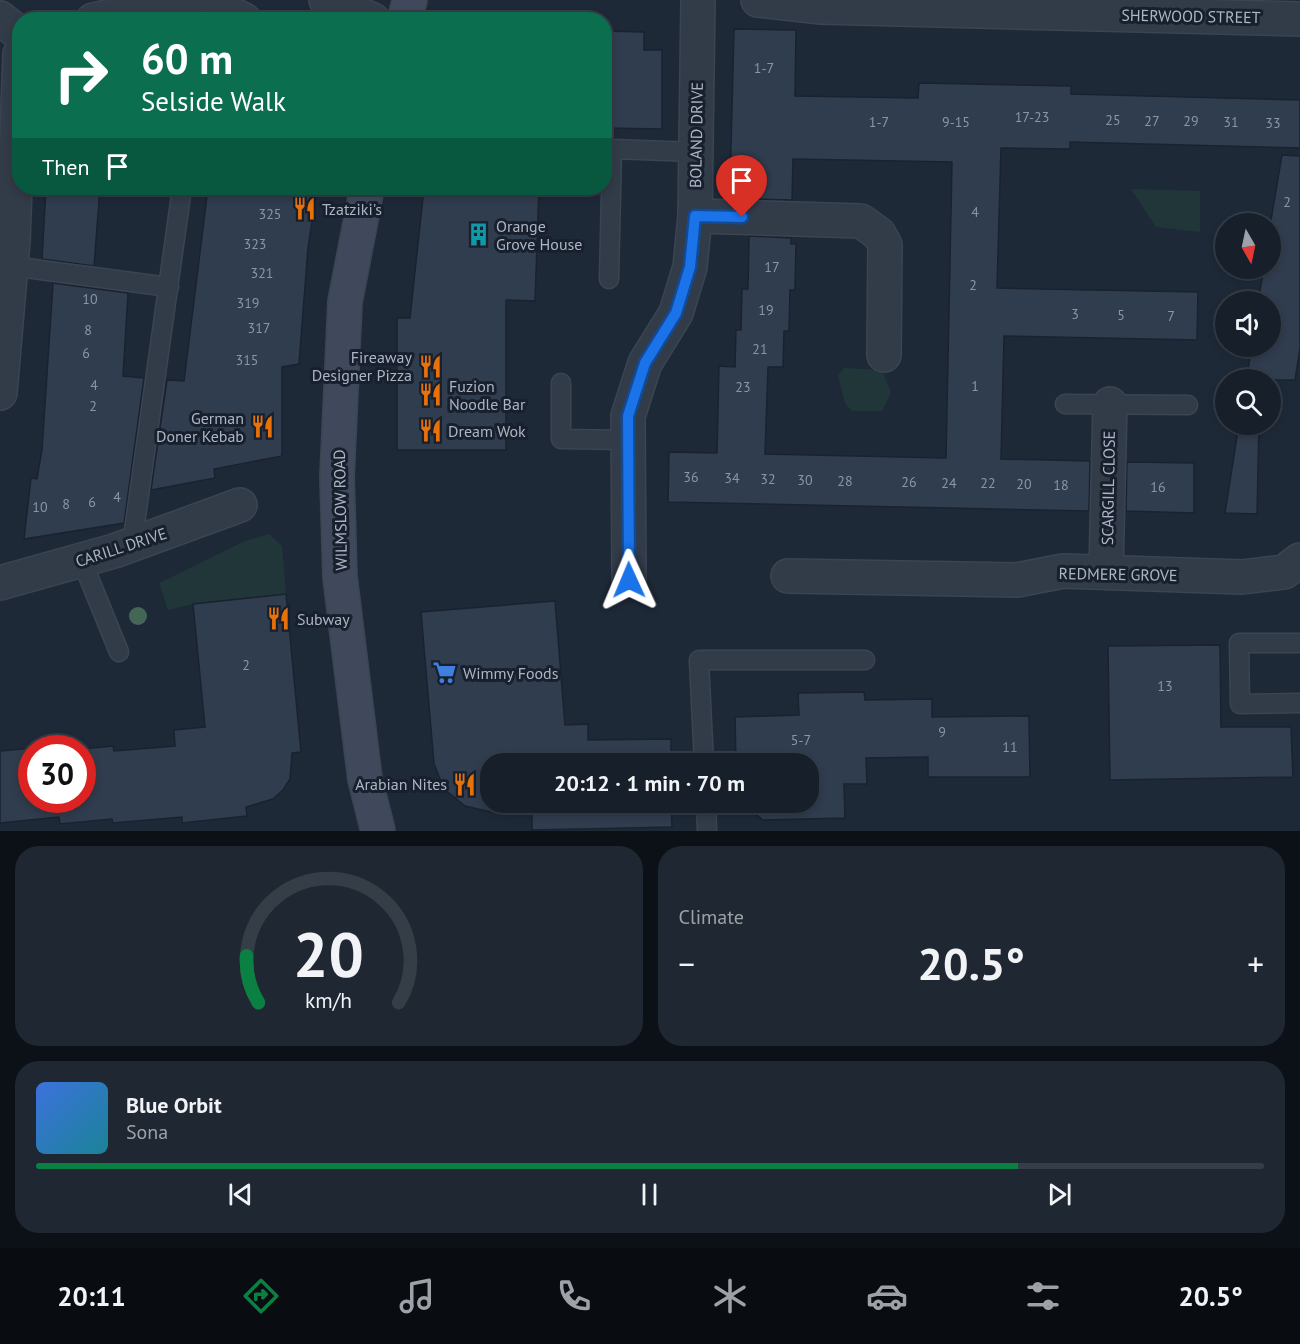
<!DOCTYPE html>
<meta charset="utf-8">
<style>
body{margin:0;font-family:"PT Sans",sans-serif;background:#1f2732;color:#f1f3f6;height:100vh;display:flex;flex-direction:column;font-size:22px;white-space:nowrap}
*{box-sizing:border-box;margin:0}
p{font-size:20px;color:#9ea2a8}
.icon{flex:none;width:33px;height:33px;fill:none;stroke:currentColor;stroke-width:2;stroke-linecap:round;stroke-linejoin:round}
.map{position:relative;height:831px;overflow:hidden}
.panel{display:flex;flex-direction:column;gap:15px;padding:15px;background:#0c1117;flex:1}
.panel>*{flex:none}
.banner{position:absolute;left:12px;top:12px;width:600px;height:183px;border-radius:24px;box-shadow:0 3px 9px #0003,0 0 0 2px #353d47;background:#0b6e4f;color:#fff;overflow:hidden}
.needle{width:39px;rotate:171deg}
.tools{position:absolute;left:1215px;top:213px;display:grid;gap:12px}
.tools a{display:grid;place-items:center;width:66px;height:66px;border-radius:50%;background:#161f2a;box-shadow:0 3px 9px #0003,0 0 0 2px #353d47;font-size:30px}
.speed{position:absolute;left:18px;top:735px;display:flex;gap:12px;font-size:30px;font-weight:700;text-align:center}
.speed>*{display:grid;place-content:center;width:78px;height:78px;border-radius:50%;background:#161f2a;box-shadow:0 3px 9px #0003,0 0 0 2px #353d47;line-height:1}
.speed .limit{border:9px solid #d22;background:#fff;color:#111}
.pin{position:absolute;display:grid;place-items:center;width:51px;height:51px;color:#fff;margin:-62px -26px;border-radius:50% 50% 50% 0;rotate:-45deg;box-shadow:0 0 6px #0007}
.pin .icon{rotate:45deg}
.me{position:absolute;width:66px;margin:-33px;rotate:359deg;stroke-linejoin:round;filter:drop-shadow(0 0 4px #0008)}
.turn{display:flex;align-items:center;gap:21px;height:126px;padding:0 30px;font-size:27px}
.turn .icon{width:78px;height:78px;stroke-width:2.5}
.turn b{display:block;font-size:42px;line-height:51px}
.then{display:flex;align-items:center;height:57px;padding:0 30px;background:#0003;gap:12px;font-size:22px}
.big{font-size:45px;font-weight:800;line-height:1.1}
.panel .card{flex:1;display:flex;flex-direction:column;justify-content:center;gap:9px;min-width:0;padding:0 21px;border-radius:24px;background:#1f2732}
.panel .dial{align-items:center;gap:0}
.dial svg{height:156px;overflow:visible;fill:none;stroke:#353d47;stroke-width:7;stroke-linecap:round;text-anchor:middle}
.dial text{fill:#f1f3f6;stroke:none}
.song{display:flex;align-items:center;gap:18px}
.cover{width:72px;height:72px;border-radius:9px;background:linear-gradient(135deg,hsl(220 70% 55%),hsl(190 70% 35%))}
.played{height:6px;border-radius:3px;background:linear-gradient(90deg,#0b8043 80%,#353d47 80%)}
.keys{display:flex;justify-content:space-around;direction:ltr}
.heat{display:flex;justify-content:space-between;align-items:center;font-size:33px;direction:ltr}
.panel .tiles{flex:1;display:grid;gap:15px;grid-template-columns:1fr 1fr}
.card:last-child{grid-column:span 2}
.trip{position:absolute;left:480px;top:753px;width:339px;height:60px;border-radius:24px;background:#161f2a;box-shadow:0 3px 9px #0003,0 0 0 2px #353d47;font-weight:800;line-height:60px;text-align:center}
.tab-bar{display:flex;height:96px;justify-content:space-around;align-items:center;background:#090c11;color:#9ea2a8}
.tab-bar .icon{width:42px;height:42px}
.tab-bar .active{color:#0b8043}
.tab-bar b{font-size:27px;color:#f1f3f6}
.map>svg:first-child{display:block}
.green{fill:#203639}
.building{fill:#303d4f;stroke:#1a222f;stroke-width:1.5}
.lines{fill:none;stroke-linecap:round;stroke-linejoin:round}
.lane-casing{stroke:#3b4452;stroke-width:21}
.street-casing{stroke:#3b4452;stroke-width:36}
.secondary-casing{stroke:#3b4452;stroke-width:36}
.lane{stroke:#323b48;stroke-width:18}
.street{stroke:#323b48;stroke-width:33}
.secondary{stroke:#40495c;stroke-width:33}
.tree{fill:#436657}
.route-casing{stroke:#114b97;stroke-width:15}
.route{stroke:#1a73e8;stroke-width:10}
.labels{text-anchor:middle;stroke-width:6;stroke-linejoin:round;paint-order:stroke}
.number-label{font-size:14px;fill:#8b95a6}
.street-label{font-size:16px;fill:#acb5c6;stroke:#18202d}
.poi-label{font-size:16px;fill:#acb5c6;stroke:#18202d;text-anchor:start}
</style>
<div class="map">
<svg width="1300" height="831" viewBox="0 0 1300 831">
<rect width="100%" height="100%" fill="#1e2938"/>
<g class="green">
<path d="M1131 189 1200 191V232L1156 227Z"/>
<path d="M844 368 882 370 891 392 882 411H852L845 403 838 376Z"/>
<path d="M269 534 282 546 286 594 193 604 168 610 159 583 245 541Z"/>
</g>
<g class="building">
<path d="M734 29 796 30 795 96 918 98 919 83 1071 86V94L1300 100V148L1070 142V149L1001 148 997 288 1198 292 1197 340 1004 336 1001 459 1090 461 1089 511 668 502 669 452 717 453 719 366 735 367 736 330H741L742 289H748L749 236 791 238V244H796L795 290H790L789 331H784L783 367H768L765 454 946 458 952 162 793 159 792 200 750 199V185H730Z"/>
<path d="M604 31 644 32V50H662V129L604 128Z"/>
<path d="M1282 155 1300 156V348L1295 380H1246L1252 346H1270V302H1258L1264 268H1270V226Z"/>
<path d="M46 188H100L94 266 42 259Z"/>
<path d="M208 188H317L308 248 299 364 282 367V456L214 469 215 478 151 490 167 380 184 381Z"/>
<path d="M424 188H539L535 301 506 300V450H397V318H410Z"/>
<path d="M53 283 128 293 123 376 144 378 124 523 24 539 31 478 37 479 42 450Z"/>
<path d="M1239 424H1259L1257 514 1225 513Z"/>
<path d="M1127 462 1194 463V513L1126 511Z"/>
<path d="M286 594 301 752 292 753 290 779 283 790 273 799 246 807 247 816 182 823V817L113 823 112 819 60 824 59 817 0 823V751L45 747 32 748V800H82V749L113 746 114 751 175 746 174 730 205 727 193 604Z"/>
<path d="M555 601 565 725 588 724V740L671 739V764H490V802H671L672 827 532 830V812H491L465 806 444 789 434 764 421 612Z"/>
<path d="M1220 645 1221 727H1291L1293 777 1110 780 1108 646Z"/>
<path d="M864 692 865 700 932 699V717L1029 716 1030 777H928V757L866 758 867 784H844L845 818 763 820 741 802H808V764H736L735 717 799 715 798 693Z"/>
</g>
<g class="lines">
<defs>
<g id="lane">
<path d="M11 266 169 287"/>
<path d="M609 279 612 149 695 152"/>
<path d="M561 383V439L629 440"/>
<path d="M1065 404 1188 405"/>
<path d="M132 545 182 188"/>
<path d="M82 561 119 652"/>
<path d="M1300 643H1239L1240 704 1300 703"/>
<path d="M704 764 699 660H865"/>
<path d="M706 802 707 831"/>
</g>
<g id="street">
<path d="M203 0 244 20"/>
<path d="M326 0 373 20"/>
<path d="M758 0 821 7 1300 19"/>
<path d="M0 18 20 34"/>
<path d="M93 20 188 0"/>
<path d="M695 216 861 221 879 234 885 245 884 355"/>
<path d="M0 393 13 241 20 54"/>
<path d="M1106 572 1110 404"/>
<path d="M788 576 1017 580 1063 571 1242 577 1284 572 1300 560"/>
<path d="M629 580 628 416 645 363 676 313 690 267 695 216 698 0"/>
<path d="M0 583 114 551 240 505"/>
</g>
<g id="secondary">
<path d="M404 20 410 0"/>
<path d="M367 188 345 302 337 477 340 577 365 779 378 831"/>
</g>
</defs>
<use href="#lane" class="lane-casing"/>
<use href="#street" class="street-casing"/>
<use href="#secondary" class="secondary-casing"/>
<use href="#lane" class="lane"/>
<use href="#street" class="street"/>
<use href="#secondary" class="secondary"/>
</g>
<circle class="tree" cx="138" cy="616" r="9"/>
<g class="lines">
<defs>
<path id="route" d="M629 580 628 416 645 363 676 313 690 267 695 216 742 217"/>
</defs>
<use href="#route" class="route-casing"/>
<use href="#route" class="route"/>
</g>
<defs>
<symbol id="restaurant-bare" viewBox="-9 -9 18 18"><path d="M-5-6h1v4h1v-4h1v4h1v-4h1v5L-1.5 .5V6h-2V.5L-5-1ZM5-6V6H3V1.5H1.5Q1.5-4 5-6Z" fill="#e8710a" stroke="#18202d" stroke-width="2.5" paint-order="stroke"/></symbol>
<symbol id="building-bare" viewBox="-9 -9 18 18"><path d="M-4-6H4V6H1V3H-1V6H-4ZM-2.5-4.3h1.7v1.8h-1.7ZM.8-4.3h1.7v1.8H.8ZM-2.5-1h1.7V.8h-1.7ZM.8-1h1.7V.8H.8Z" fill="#0f9aa8" stroke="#18202d" stroke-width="2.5" paint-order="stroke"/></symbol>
<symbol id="supermarket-bare" viewBox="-9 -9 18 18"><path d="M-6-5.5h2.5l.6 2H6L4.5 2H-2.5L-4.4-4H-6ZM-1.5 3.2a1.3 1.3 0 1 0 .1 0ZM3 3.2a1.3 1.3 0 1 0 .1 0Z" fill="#3f7fe0" stroke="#18202d" stroke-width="2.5" paint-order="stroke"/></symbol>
</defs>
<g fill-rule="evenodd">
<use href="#restaurant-bare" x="288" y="192" width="33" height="33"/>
<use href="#building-bare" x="462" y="218" width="33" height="33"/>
<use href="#restaurant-bare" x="414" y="350" width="33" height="33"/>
<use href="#restaurant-bare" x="414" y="378" width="33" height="33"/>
<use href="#restaurant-bare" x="246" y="410" width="33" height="33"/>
<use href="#restaurant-bare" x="414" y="414" width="33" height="33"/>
<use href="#restaurant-bare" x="262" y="602" width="33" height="33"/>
<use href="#supermarket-bare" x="428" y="656" width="33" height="33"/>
<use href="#restaurant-bare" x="448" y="768" width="33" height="33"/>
</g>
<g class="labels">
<g class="number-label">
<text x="764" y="73">1-7</text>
<text x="1032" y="122">17-23</text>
<text x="1113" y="125">25</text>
<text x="1152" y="126">27</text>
<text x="1191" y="126">29</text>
<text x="879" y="127">1-7</text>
<text x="956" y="127">9-15</text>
<text x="1231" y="127">31</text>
<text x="1273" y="128">33</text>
<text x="1287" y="207">2</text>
<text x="975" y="217">4</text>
<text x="270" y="219">325</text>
<text x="255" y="249">323</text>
<text x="772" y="272">17</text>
<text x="262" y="278">321</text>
<text x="973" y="290">2</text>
<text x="90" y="304">10</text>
<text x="248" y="308">319</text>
<text x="766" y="315">19</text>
<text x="1075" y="319">3</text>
<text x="1121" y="320">5</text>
<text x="1171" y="321">7</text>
<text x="259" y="333">317</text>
<text x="88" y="335">8</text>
<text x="760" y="354">21</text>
<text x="86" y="358">6</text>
<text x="247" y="365">315</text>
<text x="94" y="390">4</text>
<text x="975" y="391">1</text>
<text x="743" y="392">23</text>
<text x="93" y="411">2</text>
<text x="691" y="482">36</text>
<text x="732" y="483">34</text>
<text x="768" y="484">32</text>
<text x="805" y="485">30</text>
<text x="845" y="486">28</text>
<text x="909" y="487">26</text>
<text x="949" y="488">24</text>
<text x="988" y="488">22</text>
<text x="1024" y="489">20</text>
<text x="1061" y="490">18</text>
<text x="1158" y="492">16</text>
<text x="117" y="502">4</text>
<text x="92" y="507">6</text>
<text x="66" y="509">8</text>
<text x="40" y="512">10</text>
<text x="246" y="670">2</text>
<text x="1165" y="691">13</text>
<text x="942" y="737">9</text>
<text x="801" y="745">5-7</text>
<text x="1010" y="752">11</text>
</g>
<g class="street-label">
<text transform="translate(1191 16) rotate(1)" y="6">SHERWOOD STREET</text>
<text transform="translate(696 135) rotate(-89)" y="6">BOLAND DRIVE</text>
<text transform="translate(1108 488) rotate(-89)" y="6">SCARGILL CLOSE</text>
<text transform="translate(340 510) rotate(-91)" y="6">WILMSLOW ROAD</text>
<text transform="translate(121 547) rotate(-18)" y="6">CARILL DRIVE</text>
<text transform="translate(1118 574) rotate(1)" y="6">REDMERE GROVE</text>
</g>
<g class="poi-label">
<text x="322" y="215">Tzatziki's</text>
<text x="496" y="232">Orange<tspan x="496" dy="18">Grove House</tspan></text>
<text x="412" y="363" text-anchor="end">Fireaway<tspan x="412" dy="18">Designer Pizza</tspan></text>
<text x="449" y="392">Fuzion<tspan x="449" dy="18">Noodle Bar</tspan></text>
<text x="244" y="424" text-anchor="end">German<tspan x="244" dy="18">Doner Kebab</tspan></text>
<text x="448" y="437">Dream Wok</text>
<text x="297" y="625">Subway</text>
<text x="463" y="679">Wimmy Foods</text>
<text x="447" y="790" text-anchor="end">Arabian Nites</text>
</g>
</g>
</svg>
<div class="tools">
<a><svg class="needle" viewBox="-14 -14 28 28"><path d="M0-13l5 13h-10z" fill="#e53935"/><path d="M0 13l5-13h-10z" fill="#9ea2a8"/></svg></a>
<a><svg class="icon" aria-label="sound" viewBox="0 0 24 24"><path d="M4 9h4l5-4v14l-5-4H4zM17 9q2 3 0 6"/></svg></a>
<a><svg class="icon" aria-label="search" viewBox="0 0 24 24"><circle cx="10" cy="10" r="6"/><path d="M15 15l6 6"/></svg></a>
</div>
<div class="speed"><div class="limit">30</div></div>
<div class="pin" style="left:742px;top:217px;background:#d93025"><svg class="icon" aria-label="arrive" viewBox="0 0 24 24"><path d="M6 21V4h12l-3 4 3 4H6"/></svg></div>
<svg class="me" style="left:629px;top:580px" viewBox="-20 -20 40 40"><path d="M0-17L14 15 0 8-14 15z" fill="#1a73e8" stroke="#fff" stroke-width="4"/></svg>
<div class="trip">20:12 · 1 min · 70 m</div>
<div class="banner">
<div class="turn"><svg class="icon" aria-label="right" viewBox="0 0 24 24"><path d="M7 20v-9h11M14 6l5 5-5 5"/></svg><div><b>60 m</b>Selside Walk</div></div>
<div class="then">Then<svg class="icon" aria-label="arrive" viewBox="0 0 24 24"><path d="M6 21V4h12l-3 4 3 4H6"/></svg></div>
</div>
</div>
<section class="panel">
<div class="tiles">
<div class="card dial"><svg viewBox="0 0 100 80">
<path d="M14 69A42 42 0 1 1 86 69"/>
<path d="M14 69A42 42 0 0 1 8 45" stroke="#0b8043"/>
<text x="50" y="56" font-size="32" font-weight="700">20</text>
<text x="50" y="72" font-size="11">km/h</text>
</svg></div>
<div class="card"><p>Climate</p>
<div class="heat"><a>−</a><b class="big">20.5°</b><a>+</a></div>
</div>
<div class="card">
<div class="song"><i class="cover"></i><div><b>Blue Orbit</b><p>Sona</p></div></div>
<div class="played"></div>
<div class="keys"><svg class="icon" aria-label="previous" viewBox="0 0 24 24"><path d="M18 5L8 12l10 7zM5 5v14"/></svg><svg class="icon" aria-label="pause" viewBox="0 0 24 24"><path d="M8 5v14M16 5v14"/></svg><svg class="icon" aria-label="next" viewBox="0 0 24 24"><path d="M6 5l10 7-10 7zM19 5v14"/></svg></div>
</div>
</div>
</section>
<nav class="tab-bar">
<b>20:11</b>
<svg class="icon active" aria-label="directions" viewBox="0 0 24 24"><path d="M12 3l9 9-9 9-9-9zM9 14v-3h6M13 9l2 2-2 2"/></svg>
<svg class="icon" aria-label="music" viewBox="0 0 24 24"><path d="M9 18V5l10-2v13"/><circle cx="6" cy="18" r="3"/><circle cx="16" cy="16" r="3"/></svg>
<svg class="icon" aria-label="phone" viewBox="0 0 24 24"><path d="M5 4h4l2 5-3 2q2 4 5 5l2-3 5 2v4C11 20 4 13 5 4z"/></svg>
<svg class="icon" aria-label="climate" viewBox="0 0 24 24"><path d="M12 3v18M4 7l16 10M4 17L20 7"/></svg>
<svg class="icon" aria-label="car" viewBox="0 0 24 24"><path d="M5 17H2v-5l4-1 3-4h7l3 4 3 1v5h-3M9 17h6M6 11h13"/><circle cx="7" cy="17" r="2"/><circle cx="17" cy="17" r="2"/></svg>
<svg class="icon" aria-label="filters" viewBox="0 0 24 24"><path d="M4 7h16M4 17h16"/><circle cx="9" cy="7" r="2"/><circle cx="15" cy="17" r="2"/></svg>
<b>20.5°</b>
</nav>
